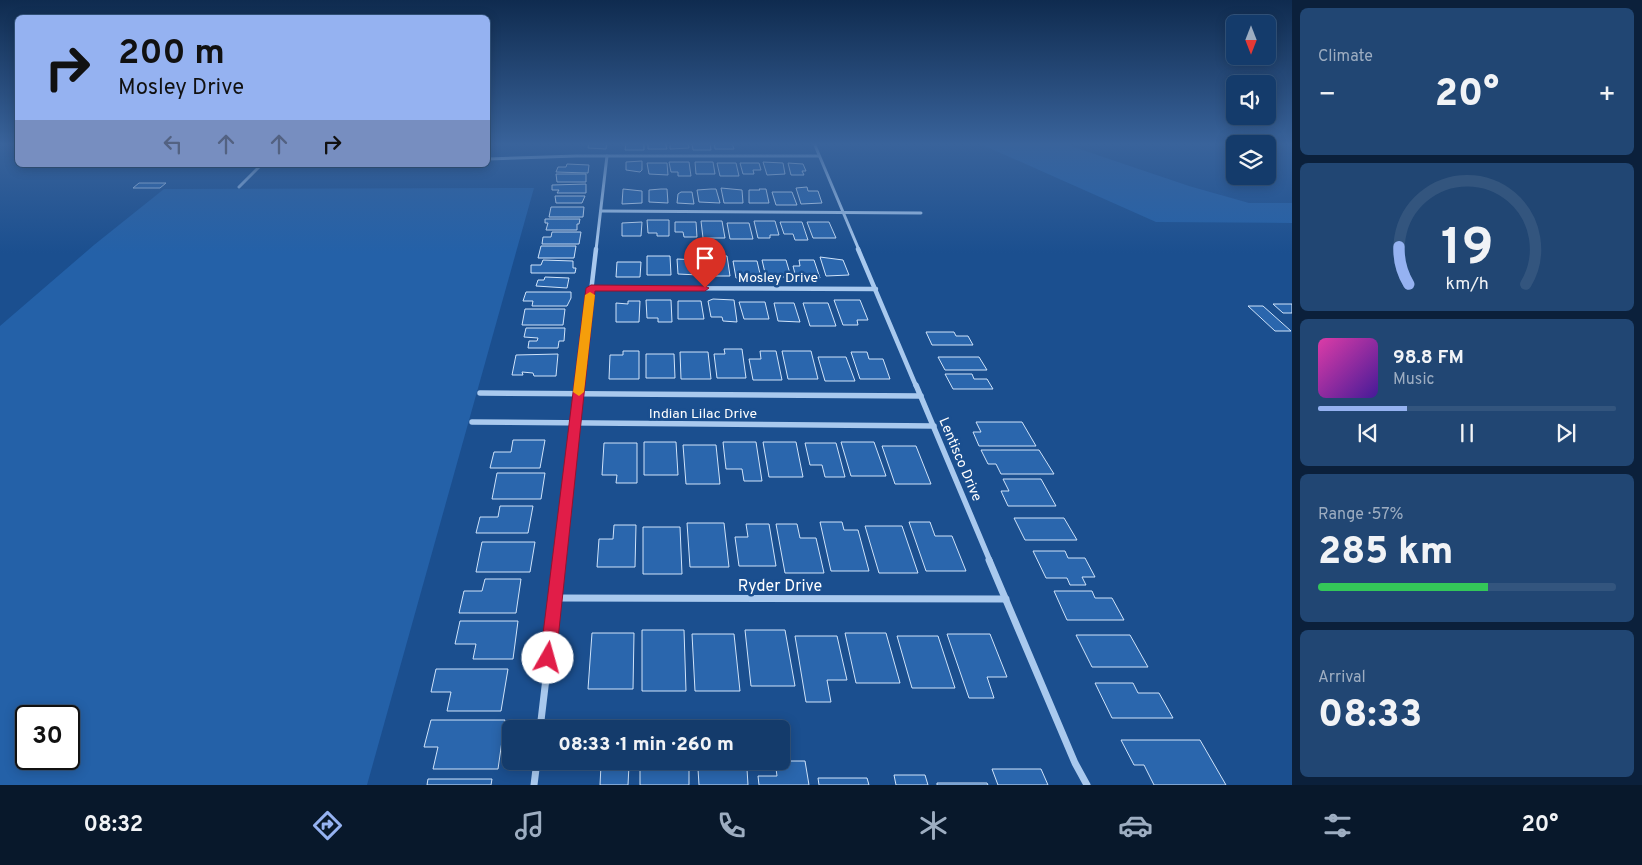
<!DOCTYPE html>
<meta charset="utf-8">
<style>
body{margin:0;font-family:Overpass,sans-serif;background:#214673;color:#f1f3f6;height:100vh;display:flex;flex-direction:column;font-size:19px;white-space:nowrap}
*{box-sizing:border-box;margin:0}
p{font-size:16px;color:#9dadc1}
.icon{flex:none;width:28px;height:28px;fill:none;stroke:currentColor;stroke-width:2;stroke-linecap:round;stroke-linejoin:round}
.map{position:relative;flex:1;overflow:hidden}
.sheet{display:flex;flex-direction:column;gap:8px;padding:8px;background:#0b203b;width:350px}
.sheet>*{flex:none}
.guide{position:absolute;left:15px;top:15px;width:475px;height:152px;border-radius:8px;box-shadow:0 2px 12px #0003,0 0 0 1px #33557e;background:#95b2f1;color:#111;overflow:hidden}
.needle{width:32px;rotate:180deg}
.tools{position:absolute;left:1226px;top:15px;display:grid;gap:10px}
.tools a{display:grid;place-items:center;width:50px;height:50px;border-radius:8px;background:#143b6b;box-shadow:0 2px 12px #0003,0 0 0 1px #33557e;font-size:25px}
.speed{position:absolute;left:15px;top:705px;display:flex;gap:10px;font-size:25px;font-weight:700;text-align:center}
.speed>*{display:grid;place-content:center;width:65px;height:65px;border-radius:50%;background:#143b6b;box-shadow:0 2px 12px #0003,0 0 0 1px #33557e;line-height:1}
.speed .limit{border:2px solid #111;border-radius:8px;background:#fff;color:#111}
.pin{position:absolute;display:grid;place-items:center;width:42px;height:42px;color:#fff;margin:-51px -21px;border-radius:50% 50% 50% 0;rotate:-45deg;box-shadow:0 0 5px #0007}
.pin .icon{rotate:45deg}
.me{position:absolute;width:55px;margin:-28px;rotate:7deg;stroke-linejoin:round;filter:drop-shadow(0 0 4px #0008)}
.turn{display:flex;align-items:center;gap:18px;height:105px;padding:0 20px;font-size:22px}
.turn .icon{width:65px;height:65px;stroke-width:2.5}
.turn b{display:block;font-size:35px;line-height:42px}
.lanes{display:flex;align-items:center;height:48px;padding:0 20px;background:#0003;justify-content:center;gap:25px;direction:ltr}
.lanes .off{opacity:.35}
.big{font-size:38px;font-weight:800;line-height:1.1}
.sheet .tile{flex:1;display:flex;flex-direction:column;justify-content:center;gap:8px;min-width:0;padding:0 18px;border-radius:8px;background:#214673}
.sheet .dial{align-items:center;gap:0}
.dial svg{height:130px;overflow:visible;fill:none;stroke:#33557e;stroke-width:7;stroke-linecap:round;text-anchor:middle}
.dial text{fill:#f1f3f6;stroke:none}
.song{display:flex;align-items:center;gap:15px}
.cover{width:60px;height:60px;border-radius:8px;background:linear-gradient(135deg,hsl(320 70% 55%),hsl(260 70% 35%))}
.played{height:5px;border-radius:2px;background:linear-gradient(90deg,#95b2f1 30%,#33557e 30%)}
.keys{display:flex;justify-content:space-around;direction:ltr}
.heat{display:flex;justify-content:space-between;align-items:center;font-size:28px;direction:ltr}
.charge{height:8px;border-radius:4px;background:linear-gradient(90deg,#34c759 57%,#33557e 0)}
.trip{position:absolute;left:502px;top:720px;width:288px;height:50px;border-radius:8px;background:#143b6b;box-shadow:0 2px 12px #0003,0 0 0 1px #33557e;font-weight:800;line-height:50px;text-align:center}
.tab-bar{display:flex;height:80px;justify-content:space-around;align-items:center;background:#08182b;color:#9dadc1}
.tab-bar .icon{width:35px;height:35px}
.tab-bar .selected{color:#95b2f1}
.tab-bar b{font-size:22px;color:#f1f3f6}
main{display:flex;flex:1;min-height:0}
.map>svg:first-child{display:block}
.green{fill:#2461a8;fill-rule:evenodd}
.building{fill:#2a66ad;stroke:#cfe3fa}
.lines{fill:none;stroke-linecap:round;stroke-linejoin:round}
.street-far3{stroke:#a9c9ee;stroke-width:3}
.street-far2{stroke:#a9c9ee;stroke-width:4.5}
.street-far1{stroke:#a9c9ee;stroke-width:5.5}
.street{stroke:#a9c9ee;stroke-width:7}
.route{fill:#e11d48;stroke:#92132f}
.slow{fill:#f59e0b}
.labels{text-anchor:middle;stroke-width:5;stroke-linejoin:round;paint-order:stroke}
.street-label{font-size:14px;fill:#fff;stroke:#1b4f8f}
.near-street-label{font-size:16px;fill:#fff;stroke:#1b4f8f}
</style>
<main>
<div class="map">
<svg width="1292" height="785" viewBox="0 0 1292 785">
<rect width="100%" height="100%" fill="#1b4f8f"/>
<g class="green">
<path d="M978 143H1062L1189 186 1249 203H1292V223L1156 222Z"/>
<path d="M534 188 367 785H0V326L94 245 164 189ZM26 716H69V759H26Z"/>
</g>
<g class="building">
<path d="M589 143H607L606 149 588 148Z"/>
<path d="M626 143H644V150H625Z"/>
<path d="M648 143H665L667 149H648Z"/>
<path d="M670 143H688L689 148 670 149Z"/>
<path d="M692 143H710L711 150H693Z"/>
<path d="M714 143H732L734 149H715Z"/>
<path d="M642 161V170L640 172 626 170V162Z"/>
<path d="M669 162H689L691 176H678V172H671Z"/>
<path d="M695 162H713L715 174H696Z"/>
<path d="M763 162 783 163 785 174 767 175Z"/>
<path d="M647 163H667L668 175 649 174Z"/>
<path d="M717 163H736L739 176H720Z"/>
<path d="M740 163H759L761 170H753L754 174H743Z"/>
<path d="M788 163 803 164 806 171H802L804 175H791Z"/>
<path d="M567 164 589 165 588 173 556 172 558 167H566Z"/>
<path d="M556 174H586V182H557Z"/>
<path d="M139 183H166L160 188H133Z"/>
<path d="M586 184V193H557L559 190H552V185Z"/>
<path d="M807 187 808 191H818L822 203 801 204 796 188Z"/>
<path d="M721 188 742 190 743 203H724Z"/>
<path d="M623 189 642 191V203L622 204Z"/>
<path d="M661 189H667L668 203 649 202V190Z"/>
<path d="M711 189H716L720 203 699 202 697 190Z"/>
<path d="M759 189H766L769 203H749V190H760Z"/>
<path d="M681 192H692L694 204 677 203 678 194Z"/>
<path d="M772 192H792L797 205H776Z"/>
<path d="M555 196H585L582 203H556Z"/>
<path d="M551 207H584L583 217H549Z"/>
<path d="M545 219H580L579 224H577V230H546L548 223H545Z"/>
<path d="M647 220H669V236H657V233H648Z"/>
<path d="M701 221H722L725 238H703Z"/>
<path d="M754 221H775L779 235H770V238H758Z"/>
<path d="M642 222 641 236H622V223Z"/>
<path d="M675 222H696L697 237H684L683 232H675Z"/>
<path d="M780 222H802L808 240H795L793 234H784Z"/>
<path d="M807 222H829L836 238H813Z"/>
<path d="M727 223H749L753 239H730Z"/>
<path d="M552 232H581L579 244H542L543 237H551Z"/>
<path d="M541 246H576L574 258H538Z"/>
<path d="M647 256H670L671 275H647Z"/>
<path d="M704 256H727L730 276H706Z"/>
<path d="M820 257 843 260 849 275 826 276Z"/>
<path d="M677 259 698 260 699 275 678 274Z"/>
<path d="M543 260 573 261V268H576L575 273H531V265H541Z"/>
<path d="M762 260H786L791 277H766Z"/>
<path d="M799 260H814L820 278H796L793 266H800Z"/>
<path d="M733 261H757L761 278H736Z"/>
<path d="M617 262H641L640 277H616Z"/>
<path d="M545 277 569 278 567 288 536 286 538 280H544Z"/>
<path d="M526 292H571V298L567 306H532L533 301H523Z"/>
<path d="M713 299 734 300 737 322 723 321 722 317H711L708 301Z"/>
<path d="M646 300H671L672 322H658V318H647Z"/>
<path d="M834 300H860L868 320H857L858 325H843Z"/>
<path d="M628 301H640L639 322H616V303L628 304Z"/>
<path d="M678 301H701L704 319H678Z"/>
<path d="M739 302H765L769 319H744Z"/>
<path d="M774 303H794L800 322 778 321Z"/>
<path d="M803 303H828L836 326H810Z"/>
<path d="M1273 304H1292V313H1283Z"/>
<path d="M1248 306H1263L1291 331H1275Z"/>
<path d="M525 309H565L563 325H522Z"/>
<path d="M526 328H565L564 341H559L558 348H528L529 341H537L538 338 524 337Z"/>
<path d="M926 332H954L956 336H968L973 345H932Z"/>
<path d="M724 349H742L746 378H717L714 354H725Z"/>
<path d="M623 351H639V379H609L610 355H623Z"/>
<path d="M760 351H776L782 380H753L749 359H761Z"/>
<path d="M782 351H811L818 379H788Z"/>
<path d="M680 352H708L711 379H681Z"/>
<path d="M851 352H867L869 359H883L890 379H860Z"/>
<path d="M558 354 556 376H534L533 373 522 372 523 375H512L516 355Z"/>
<path d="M646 354H674L675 378H646Z"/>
<path d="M818 357H846L855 381H825Z"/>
<path d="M938 357H979L987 370H945Z"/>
<path d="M945 374H972L974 379H987L993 389H953Z"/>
<path d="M976 422H1022L1036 446H979L973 432H981Z"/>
<path d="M513 440H545L540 468H490L494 452H511Z"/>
<path d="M644 442H676L678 475H644Z"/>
<path d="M723 442H756L762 481H744L742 469H726Z"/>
<path d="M763 442H796L803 477H769Z"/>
<path d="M841 442H874L886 476H851Z"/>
<path d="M604 443H637V483H616L617 475H602Z"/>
<path d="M805 443H836L845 477H825L822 465H810Z"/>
<path d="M683 445H716L720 484H686Z"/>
<path d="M882 446H916L931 484H895Z"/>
<path d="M981 450H1039L1054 474H1001L996 464H988Z"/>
<path d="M497 473H545L541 499H492Z"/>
<path d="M1003 479H1041L1056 506H1008L1001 491H1009Z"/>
<path d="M500 506H533L528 533H476L480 517H498Z"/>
<path d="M1014 518H1064L1077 540H1025Z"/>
<path d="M820 522H842L844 530H858L869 571H831Z"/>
<path d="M909 522H930L935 536H952L966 571H926Z"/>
<path d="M687 523H724L729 567H690Z"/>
<path d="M746 524H769L776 566H739L735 537H748Z"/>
<path d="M776 524H797L800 538H816L824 573H785Z"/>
<path d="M614 525H636L635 567H597L599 539H613Z"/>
<path d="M865 526H902L918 573H879Z"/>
<path d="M643 527H680L682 574H643Z"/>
<path d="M482 542H535L530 572H476Z"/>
<path d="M1033 551H1065L1068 558H1085L1095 577H1082L1086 585H1070L1067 578H1046Z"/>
<path d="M485 579H521L516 613H459L464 591H482Z"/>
<path d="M1054 591H1092L1095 598H1112L1124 620H1067Z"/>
<path d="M460 621H518L513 659H473L476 644H455Z"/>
<path d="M642 630H684L686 691H642Z"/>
<path d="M745 630H785L795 686H751Z"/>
<path d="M592 633H634L633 689H588Z"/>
<path d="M845 633H886L900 683H856Z"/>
<path d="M692 634H734L740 691H695Z"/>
<path d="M947 634H990L1007 677H987L994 698H969Z"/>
<path d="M1076 635H1130L1148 667H1092Z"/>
<path d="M795 636H837L847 680H827L831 702H806Z"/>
<path d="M897 636H938L955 688H912Z"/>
<path d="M436 669H508L501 711H447L451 692H431Z"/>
<path d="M1095 683H1133L1138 693H1159L1173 718H1112Z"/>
<path d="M431 720H505L498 769H433L438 747H424Z"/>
<path d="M1121 740H1200L1226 785H1154L1144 765H1134Z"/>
<path d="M775 761H805L809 785H759L758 776H777Z"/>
<path d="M601 765H629L628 785H600Z"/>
<path d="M698 769H747L748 785H699Z"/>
<path d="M992 769H1041L1048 785H998Z"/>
<rect x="640" y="770" width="49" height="15"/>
<path d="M894 775H925L928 785H896Z"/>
<path d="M818 778H867L869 785H819Z"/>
<path d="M428 779H492L491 785H427Z"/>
<path d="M937 783H987L988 785H937Z"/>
</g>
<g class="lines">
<g class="street-far3">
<path d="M814 143 859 250"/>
<path d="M488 159 576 156H819"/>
<path d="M239 187 261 165"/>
<path d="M601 211 921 213"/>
<path d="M596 250 607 156"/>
</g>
<g class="street-far2">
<path d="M858 249 916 386"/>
<path d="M591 288 876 289"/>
<path d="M580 386 596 249"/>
</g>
<g class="street-far1">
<path d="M916 385 990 561"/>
<path d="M480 393 921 396"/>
<path d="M472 422 934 426"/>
<path d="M560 561 580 385"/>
</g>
<g class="street">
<path d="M989 560 1075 763 1087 785"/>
<path d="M555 598 1006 599"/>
<path d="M540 729 560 560"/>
<path d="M534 785 537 761"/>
</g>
</g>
<linearGradient id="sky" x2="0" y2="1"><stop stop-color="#0f2b4f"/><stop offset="0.57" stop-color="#39639b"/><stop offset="1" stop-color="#39639b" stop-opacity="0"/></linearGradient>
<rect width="1292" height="253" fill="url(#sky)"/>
<path class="route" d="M591 285 705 286 709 288 705 291H595L556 658 553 663 548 666 542 663 540 658 586 288Z"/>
<path class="slow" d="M590 292 595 295 584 392 579 396 573 392 585 295Z"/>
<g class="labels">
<g class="street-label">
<text x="778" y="282">Mosley Drive</text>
<text x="703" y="418">Indian Lilac Drive</text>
<text transform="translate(961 459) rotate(67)" y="5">Lentisco Drive</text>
</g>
<g class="near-street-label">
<text x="780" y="591">Ryder Drive</text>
</g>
</g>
</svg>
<div class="tools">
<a><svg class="needle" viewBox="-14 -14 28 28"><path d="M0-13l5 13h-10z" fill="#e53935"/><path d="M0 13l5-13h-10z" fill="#9dadc1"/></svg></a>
<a><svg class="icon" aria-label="sound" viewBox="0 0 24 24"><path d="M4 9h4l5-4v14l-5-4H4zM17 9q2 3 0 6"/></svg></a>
<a><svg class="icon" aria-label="layers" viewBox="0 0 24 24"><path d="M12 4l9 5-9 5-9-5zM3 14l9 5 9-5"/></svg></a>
</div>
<div class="speed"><div class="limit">30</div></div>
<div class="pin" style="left:705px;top:288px;background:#d93025"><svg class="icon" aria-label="arrive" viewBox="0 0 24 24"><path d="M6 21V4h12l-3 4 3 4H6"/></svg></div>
<svg class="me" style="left:548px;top:658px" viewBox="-20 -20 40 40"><circle r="19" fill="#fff"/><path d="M0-13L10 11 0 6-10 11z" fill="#e11d48"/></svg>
<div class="trip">08:33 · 1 min · 260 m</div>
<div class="guide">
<div class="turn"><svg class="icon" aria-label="right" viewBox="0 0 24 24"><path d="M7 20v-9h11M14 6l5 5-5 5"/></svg><div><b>200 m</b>Mosley Drive</div></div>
<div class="lanes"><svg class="icon off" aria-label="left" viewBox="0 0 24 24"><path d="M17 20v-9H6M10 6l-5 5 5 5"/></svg><svg class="icon off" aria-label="ahead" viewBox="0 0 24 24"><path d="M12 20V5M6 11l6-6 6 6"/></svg><svg class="icon off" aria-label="ahead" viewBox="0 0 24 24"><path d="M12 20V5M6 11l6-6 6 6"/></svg><svg class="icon" aria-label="right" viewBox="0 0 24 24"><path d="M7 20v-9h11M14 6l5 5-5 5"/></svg></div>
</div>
</div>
<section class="sheet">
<div class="tile"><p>Climate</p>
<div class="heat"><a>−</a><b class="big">20°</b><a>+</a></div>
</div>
<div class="tile dial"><svg viewBox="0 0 100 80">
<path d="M14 69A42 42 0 1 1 86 69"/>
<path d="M14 69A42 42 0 0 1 8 46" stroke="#95b2f1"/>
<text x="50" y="56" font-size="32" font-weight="700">19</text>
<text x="50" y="72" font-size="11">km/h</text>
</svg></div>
<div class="tile">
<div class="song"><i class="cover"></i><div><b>98.8 FM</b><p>Music</p></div></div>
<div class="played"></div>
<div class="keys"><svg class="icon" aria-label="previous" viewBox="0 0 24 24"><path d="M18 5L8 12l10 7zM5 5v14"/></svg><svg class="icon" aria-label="pause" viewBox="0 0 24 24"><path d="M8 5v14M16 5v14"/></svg><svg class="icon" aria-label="next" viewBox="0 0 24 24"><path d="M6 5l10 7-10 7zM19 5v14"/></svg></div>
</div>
<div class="tile"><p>Range · 57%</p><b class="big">285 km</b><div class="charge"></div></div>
<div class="tile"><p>Arrival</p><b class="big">08:33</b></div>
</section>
</main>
<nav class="tab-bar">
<b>08:32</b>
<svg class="icon selected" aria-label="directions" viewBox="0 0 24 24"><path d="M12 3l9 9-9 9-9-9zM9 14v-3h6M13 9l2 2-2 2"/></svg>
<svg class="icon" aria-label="music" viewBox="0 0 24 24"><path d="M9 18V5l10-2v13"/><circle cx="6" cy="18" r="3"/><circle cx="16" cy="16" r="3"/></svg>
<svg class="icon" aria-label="phone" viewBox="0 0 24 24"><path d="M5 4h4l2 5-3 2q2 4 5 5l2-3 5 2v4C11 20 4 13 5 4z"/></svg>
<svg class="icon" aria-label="climate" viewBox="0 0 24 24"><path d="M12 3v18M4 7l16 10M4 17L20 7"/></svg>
<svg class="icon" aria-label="car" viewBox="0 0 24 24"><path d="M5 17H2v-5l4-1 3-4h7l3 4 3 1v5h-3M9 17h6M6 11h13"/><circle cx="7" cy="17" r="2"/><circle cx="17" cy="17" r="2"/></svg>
<svg class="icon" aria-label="filters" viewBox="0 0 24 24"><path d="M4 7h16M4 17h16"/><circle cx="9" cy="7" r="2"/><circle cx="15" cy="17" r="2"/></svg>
<b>20°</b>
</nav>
